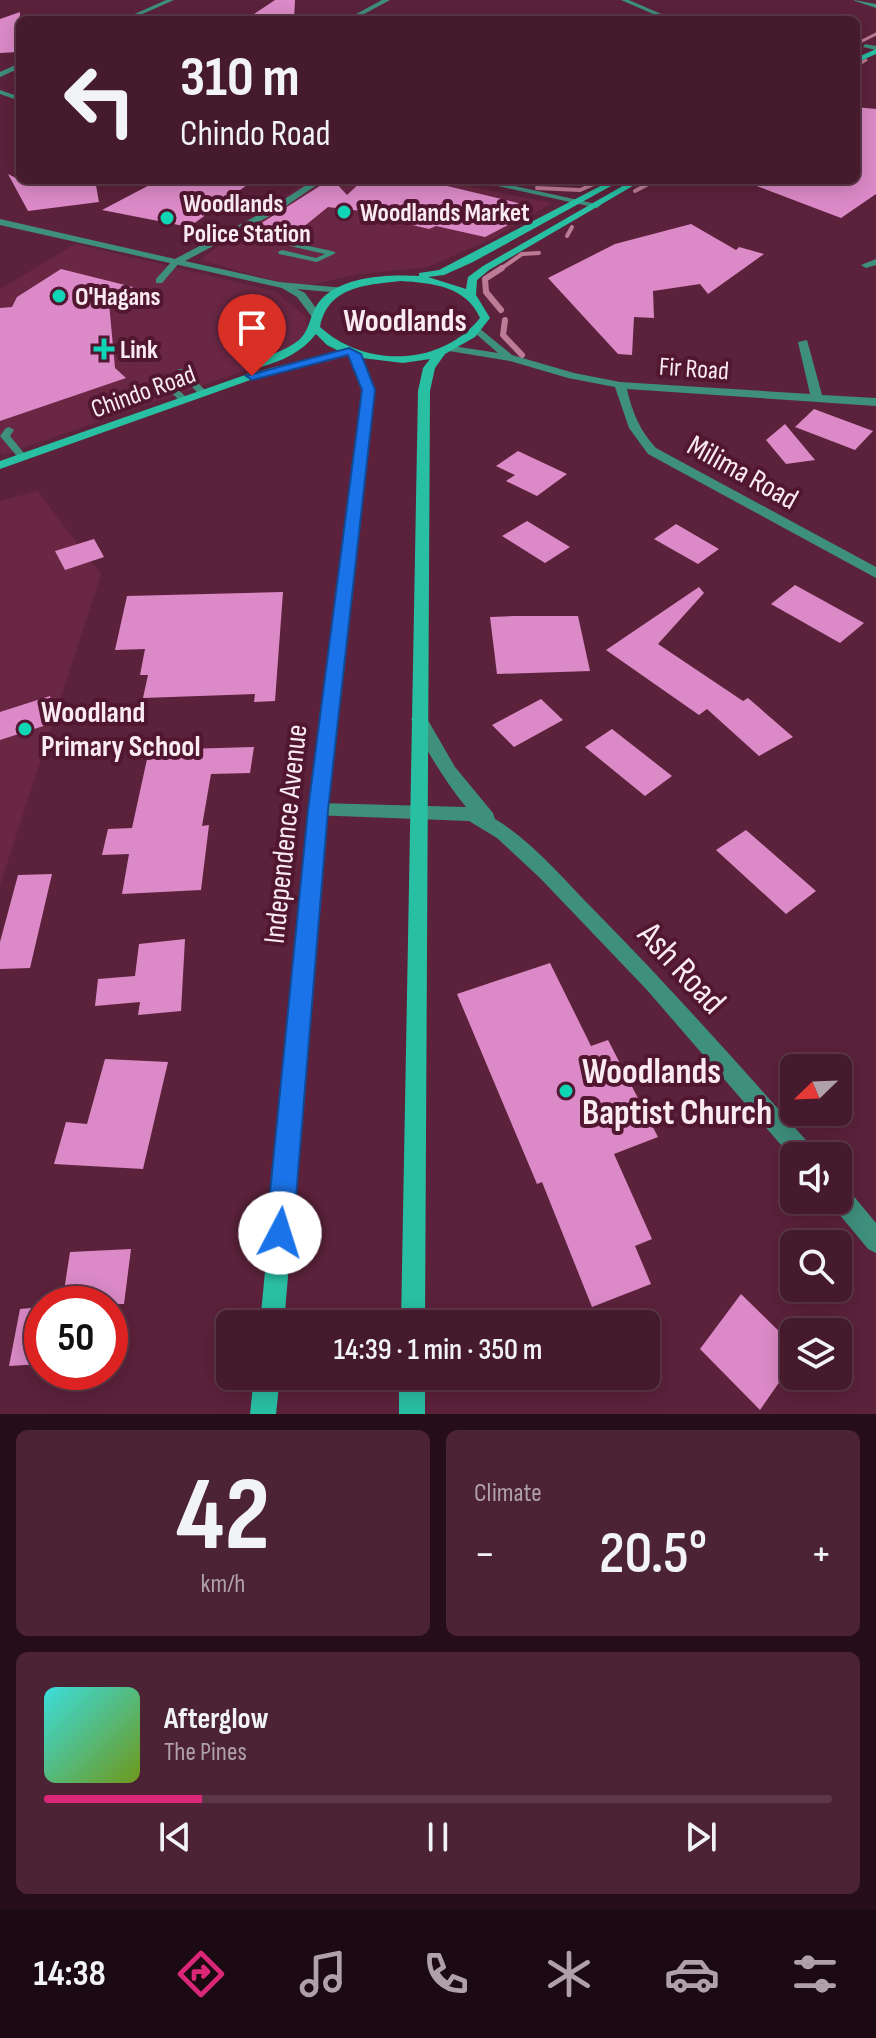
<!DOCTYPE html>
<meta charset="utf-8">
<style>
body{margin:0;font-family:"Sofia Sans Condensed",sans-serif;background:#4c2334;color:#f1f3f6;height:100vh;display:flex;flex-direction:column;font-size:30px;white-space:nowrap}
*{box-sizing:border-box;margin:0}
p{font-size:26px;color:#b0a1a9}
.icon{flex:none;width:44px;height:44px;fill:none;stroke:currentColor;stroke-width:2;stroke-linecap:round;stroke-linejoin:round}
.map{position:relative;height:1414px;overflow:hidden}
.panel{display:flex;flex-direction:column;gap:16px;padding:16px;background:#260e18;flex:1}
.panel>*{flex:none}
.guide{position:absolute;left:16px;top:16px;width:844px;height:168px;border-radius:12px;box-shadow:0 4px 20px #0003,0 0 0 2px #5d3848;background:#451a2c;color:#f1f3f6;overflow:hidden}
.needle{width:52px;rotate:247deg}
.buttons{position:absolute;left:780px;top:1054px;display:grid;gap:16px}
.buttons a{display:grid;place-items:center;width:72px;height:72px;border-radius:12px;background:#451a2c;box-shadow:0 4px 20px #0003,0 0 0 2px #5d3848;font-size:40px}
.speed{position:absolute;left:24px;top:1286px;display:flex;gap:16px;font-size:40px;font-weight:700;text-align:center}
.speed>*{display:grid;place-content:center;width:104px;height:104px;border-radius:50%;background:#451a2c;box-shadow:0 4px 20px #0003,0 0 0 2px #5d3848;line-height:1}
.speed .limit{border:12px solid #d22;background:#fff;color:#111}
.pin{position:absolute;display:grid;place-items:center;width:68px;height:68px;color:#fff;margin:-82px -34px;border-radius:50% 50% 50% 0;rotate:-45deg;box-shadow:0 0 8px #0007}
.pin .icon{rotate:45deg}
.me{position:absolute;width:88px;margin:-44px;rotate:5deg;stroke-linejoin:round;filter:drop-shadow(0 0 6px #0008)}
.turn{display:flex;align-items:center;gap:28px;height:168px;padding:0 32px;font-size:36px}
.turn .icon{width:104px;height:104px;stroke-width:2.5}
.turn b{display:block;font-size:56px;line-height:68px}
.big{font-size:60px;font-weight:600;line-height:1.1}
.panel .card{flex:1;display:flex;flex-direction:column;justify-content:center;gap:12px;min-width:0;padding:0 28px;border-radius:12px;background:#4c2334}
.panel .dial{align-items:center;gap:0}
.dial b{font-size:104px;line-height:1}
.song{display:flex;align-items:center;gap:24px}
.cover{width:96px;height:96px;border-radius:12px;background:linear-gradient(135deg,hsl(180 70% 55%),hsl(80 70% 35%))}
.played{height:8px;border-radius:4px;background:linear-gradient(90deg,#db2777 20%,#5d3848 20%)}
.keys{display:flex;justify-content:space-around;direction:ltr}
.heat{display:flex;justify-content:space-between;align-items:center;font-size:44px;direction:ltr}
.panel .tiles{flex:1;display:grid;gap:16px;grid-template-columns:1fr 1fr}
.card:last-child{grid-column:span 2}
.trip{position:absolute;left:216px;top:1310px;width:444px;height:80px;border-radius:12px;background:#451a2c;box-shadow:0 4px 20px #0003,0 0 0 2px #5d3848;font-weight:600;line-height:80px;text-align:center}
.tab-bar{display:flex;height:128px;justify-content:space-around;align-items:center;background:#1c0a12;color:#b0a1a9}
.tab-bar .icon{width:56px;height:56px}
.tab-bar .current{color:#db2777}
.tab-bar b{font-size:36px;color:#f1f3f6}
.map>svg:first-child{display:block}
.built{fill:#6a2744}
.lines{fill:none;stroke-linecap:round;stroke-linejoin:round}
.stream-far2{stroke:#be7b96;stroke-width:3}
.stream-far1{stroke:#be7b96;stroke-width:4}
.stream{stroke:#be7b96;stroke-width:6}
.building{fill:#db8ac7}
.lane{fill:#3f8f7d;fill-rule:evenodd}
.street{fill:#3f8f7d;fill-rule:evenodd}
.secondary{fill:#29bfa3;fill-rule:evenodd}
.route{fill:#1a73e8;stroke:#114b97;stroke-width:2}
.poi-dot{fill:#0ed5b4;stroke:#511730;stroke-width:3}
.labels{text-anchor:middle;stroke-width:8;stroke-linejoin:round;paint-order:stroke}
.far-poi-label{font-size:26px;font-weight:bold;fill:#faebf0;stroke:#511730;text-anchor:start}
.far-street-label{font-size:26px;fill:#faebf0;stroke:#511730}
.street-label{font-size:30px;fill:#faebf0;stroke:#511730}
.poi-label{font-size:30px;font-weight:bold;fill:#faebf0;stroke:#511730;text-anchor:start}
.far-district-label{font-size:32px;font-weight:bold;fill:#faebf0;stroke:#511730}
.near-street-label{font-size:36px;fill:#faebf0;stroke:#511730}
.near-poi-label{font-size:36px;font-weight:bold;fill:#faebf0;stroke:#511730;text-anchor:start}
</style>
<div class="map">
<svg width="876" height="1414" viewBox="0 0 876 1414">
<rect width="100%" height="100%" fill="#5c223b"/>
<g class="built">
<path d="M309 180H435L552 203 494 238 427 267 354 275 311 285 287 284 200 260Z"/>
<path d="M75 244 275 291 305 316 307 330 289 355 3 455 0 452V289Z"/>
<path d="M37 491 101 574 0 885V501Z"/>
</g>
<g class="lines">
<g class="stream-far2">
<path d="M856 44 876 34"/>
<path d="M856 66 866 60"/>
</g>
<g class="stream-far1">
<path d="M537 188 580 190 603 180"/>
<path d="M635 191 656 180"/>
<path d="M567 236 572 227"/>
<path d="M499 270 522 254 539 253"/>
</g>
<g class="stream">
<path d="M501 310 486 292 485 279 502 268"/>
<path d="M505 320 503 335 522 355"/>
</g>
</g>
<g class="building">
<path d="M275 0H295L294 20H245Z"/>
<path d="M20 12 19 52 0 53V19Z"/>
<path d="M856 107 876 109V194L841 218 746 182 856 180Z"/>
<path d="M8 174 20 180 39 183 44 180H95L99 202 28 211Z"/>
<path d="M159 180H254L189 227 102 210Z"/>
<path d="M363 180H422L518 203 512 223 485 237 436 226 429 229 408 224 411 217 328 207 286 241 244 234 323 184 336 183 347 195Z"/>
<path d="M691 224 736 250 739 247 764 254 708 294 700 284 653 291 654 318 634 317 632 355 618 354 548 278 615 244Z"/>
<path d="M61 269 133 287 109 303 115 368 126 378 0 421V308L12 307 17 297Z"/>
<path d="M814 409 873 431 855 450 795 427Z"/>
<path d="M785 424 815 460 786 464 766 440Z"/>
<path d="M518 451 567 474 537 496 506 481 515 475 496 466Z"/>
<path d="M527 521 570 547 545 563 502 536Z"/>
<path d="M676 524 719 549 698 564 654 539Z"/>
<path d="M94 539 104 557 65 570 55 551Z"/>
<path d="M795 585 864 623 840 643 771 604Z"/>
<path d="M699 587 704 593 658 644 743 701 748 698 793 737 759 756 707 709 699 715 606 650Z"/>
<path d="M283 592 275 701 254 702 255 694 143 698 148 675H140L145 649 115 650 127 596Z"/>
<path d="M513 616H578L590 671 497 674 490 617Z"/>
<path d="M50 696 59 721 0 740V712Z"/>
<path d="M541 699 563 720 514 747 492 725Z"/>
<path d="M612 729 672 776 645 796 585 747Z"/>
<path d="M254 747 250 773 211 774 202 826 209 825 201 890 122 894 129 854 102 855 108 829 132 828 149 750Z"/>
<path d="M746 830 816 891 786 914 716 850Z"/>
<path d="M52 874 30 968 0 969V942L18 875Z"/>
<path d="M185 939 181 1011 138 1015 140 1002 95 1006 98 979 135 976 139 944Z"/>
<path d="M550 963 591 1046 608 1040 658 1137 614 1154 652 1239 635 1246 651 1284 592 1307 542 1182 537 1184 457 994Z"/>
<path d="M105 1059 168 1062 143 1169 54 1164 66 1122 87 1124Z"/>
<path d="M131 1249 124 1304H62L70 1252Z"/>
<path d="M741 1294 794 1346V1361L760 1410 700 1349Z"/>
<path d="M42 1307V1364L9 1366 20 1309Z"/>
</g>
<g class="lines">
<g class="lane">
<path d="M865 44 876 46V50L863 47Z"/>
<path d="M290 242 332 251 336 253 317 262 279 254 278 252 282 250 316 258 325 254 290 246Z"/>
<path d="M173 260 180 262 162 283H156V279Z"/>
<path d="M178 369H184L206 391V395H200L178 373Z"/>
<path d="M158 376H164L186 397V401H180L158 380Z"/>
<path d="M9 427 14 430 10 436 28 458 26 460H20L0 436 6 428Z"/>
</g>
<g class="street">
<path d="M166 0H174L129 20H121Z"/>
<path d="M382 0H390L353 20H345Z"/>
<path d="M621 0H629L675 20H667Z"/>
<path d="M854 0 876 4V8L855 1Z"/>
<path d="M20 63V68L0 77V72Z"/>
<path d="M0 90 20 97V101L0 94Z"/>
<path d="M314 180H324L277 212 185 261 279 282 345 288 346 290 341 293 297 289 305 293 321 315 316 318 312 317 297 297 282 288 0 225V219L175 259 271 208Z"/>
<path d="M471 180H488L601 205 597 208Z"/>
<path d="M876 259V265L866 268 861 265Z"/>
<path d="M479 328 512 355 574 373 620 382 810 394 798 342 807 340 822 395 876 398V406L627 389C632 412 640 431 656 448L876 567V578L648 454 629 428 615 387 568 378 510 361 449 351V347L453 346 498 353 475 333 474 331Z"/>
<path d="M419 713 425 715 455 767 493 813 495 819C533 842 563 879 594 910 670 987 741 1067 813 1148L816 1156H794V1160L647 990 540 878 497 838 469 821 312 815 309 810 312 805 318 803 466 807C444 780 426 750 411 719Z"/>
<path d="M838 1184 846 1187 876 1223V1253L868 1249 830 1203 829 1200H838Z"/>
</g>
<g class="secondary">
<path d="M876 49V54L856 63V58Z"/>
<path d="M612 180H622L473 262 444 275 428 277 466 289 468 277 483 266 633 180H643L489 270 477 280 476 295 490 318 475 337 445 354 435 368 430 391 425 1324H401L418 391 423 368 430 359 403 363 362 358 375 390 327 810 284 1324H260L309 810 363 390 348 355 256 378 0 469V461L248 374 339 351 327 345 316 334C302 352 282 361 261 367L255 364C268 354 286 351 299 340 311 329 309 315 319 302 339 276 389 274 419 276V273L439 270ZM401 281C432 283 466 286 480 318 441 367 365 368 320 327 328 286 366 285 401 281Z"/>
<path d="M254 1376H280L276 1414H250Z"/>
<rect x="399" y="1376" width="26" height="38"/>
</g>
</g>
<path class="route" d="M349 348 361 354 375 390 328 810 293 1233 289 1243 280 1247 270 1243 266 1233 308 810 362 390 348 355 252 380 246 376Z"/>
<g class="poi-dot">
<circle cx="344" cy="212" r="8"/>
<circle cx="167" cy="218" r="8"/>
<circle cx="59" cy="296" r="8"/>
<path d="M100 337h8v8h8v8h-8v8h-8v-8h-8v-8h8z"/>
<circle cx="25" cy="729" r="8"/>
<circle cx="566" cy="1091" r="8"/>
</g>
<g class="labels">
<g class="far-poi-label">
<text x="183" y="212">Woodlands<tspan x="183" dy="30">Police Station</tspan></text>
<text x="360" y="221">Woodlands Market</text>
<text x="75" y="305">O'Hagans</text>
<text x="120" y="358">Link</text>
</g>
<g class="far-street-label">
<text transform="translate(694 368) rotate(4)" y="9">Fir Road</text>
<text transform="translate(143 391) rotate(-20)" y="9">Chindo Road</text>
</g>
<g class="street-label">
<text transform="translate(743 472) rotate(29)" y="10">Milima Road</text>
<text transform="translate(285 834) rotate(-84)" y="10">Independence Avenue</text>
</g>
<g class="poi-label">
<text x="41" y="722">Woodland<tspan x="41" dy="34">Primary School</tspan></text>
</g>
<g class="far-district-label">
<text x="405" y="331">Woodlands</text>
</g>
<g class="near-street-label">
<text transform="translate(683 967) rotate(47)" y="13">Ash Road</text>
</g>
<g class="near-poi-label">
<text x="582" y="1083">Woodlands<tspan x="582" dy="41">Baptist Church</tspan></text>
</g>
</g>
</svg>
<div class="buttons">
<a><svg class="needle" viewBox="-14 -14 28 28"><path d="M0-13l5 13h-10z" fill="#e53935"/><path d="M0 13l5-13h-10z" fill="#b0a1a9"/></svg></a>
<a><svg class="icon" aria-label="sound" viewBox="0 0 24 24"><path d="M4 9h4l5-4v14l-5-4H4zM17 9q2 3 0 6"/></svg></a>
<a><svg class="icon" aria-label="search" viewBox="0 0 24 24"><circle cx="10" cy="10" r="6"/><path d="M15 15l6 6"/></svg></a>
<a><svg class="icon" aria-label="layers" viewBox="0 0 24 24"><path d="M12 4l9 5-9 5-9-5zM3 14l9 5 9-5"/></svg></a>
</div>
<div class="speed"><div class="limit">50</div></div>
<div class="pin" style="left:252px;top:376px;background:#d93025"><svg class="icon" aria-label="arrive" viewBox="0 0 24 24"><path d="M6 21V4h12l-3 4 3 4H6"/></svg></div>
<svg class="me" style="left:280px;top:1233px" viewBox="-20 -20 40 40"><circle r="19" fill="#fff"/><path d="M0-13L10 11 0 6-10 11z" fill="#1a73e8"/></svg>
<div class="trip">14:39 · 1 min · 350 m</div>
<div class="guide">
<div class="turn"><svg class="icon" aria-label="left" viewBox="0 0 24 24"><path d="M17 20v-9H6M10 6l-5 5 5 5"/></svg><div><b>310 m</b>Chindo Road</div></div>
</div>
</div>
<section class="panel">
<div class="tiles">
<div class="card dial"><b>42</b><p>km/h</p></div>
<div class="card"><p>Climate</p>
<div class="heat"><a>−</a><b class="big">20.5°</b><a>+</a></div>
</div>
<div class="card">
<div class="song"><i class="cover"></i><div><b>Afterglow</b><p>The Pines</p></div></div>
<div class="played"></div>
<div class="keys"><svg class="icon" aria-label="previous" viewBox="0 0 24 24"><path d="M18 5L8 12l10 7zM5 5v14"/></svg><svg class="icon" aria-label="pause" viewBox="0 0 24 24"><path d="M8 5v14M16 5v14"/></svg><svg class="icon" aria-label="next" viewBox="0 0 24 24"><path d="M6 5l10 7-10 7zM19 5v14"/></svg></div>
</div>
</div>
</section>
<nav class="tab-bar">
<b>14:38</b>
<svg class="icon current" aria-label="directions" viewBox="0 0 24 24"><path d="M12 3l9 9-9 9-9-9zM9 14v-3h6M13 9l2 2-2 2"/></svg>
<svg class="icon" aria-label="music" viewBox="0 0 24 24"><path d="M9 18V5l10-2v13"/><circle cx="6" cy="18" r="3"/><circle cx="16" cy="16" r="3"/></svg>
<svg class="icon" aria-label="phone" viewBox="0 0 24 24"><path d="M5 4h4l2 5-3 2q2 4 5 5l2-3 5 2v4C11 20 4 13 5 4z"/></svg>
<svg class="icon" aria-label="climate" viewBox="0 0 24 24"><path d="M12 3v18M4 7l16 10M4 17L20 7"/></svg>
<svg class="icon" aria-label="car" viewBox="0 0 24 24"><path d="M5 17H2v-5l4-1 3-4h7l3 4 3 1v5h-3M9 17h6M6 11h13"/><circle cx="7" cy="17" r="2"/><circle cx="17" cy="17" r="2"/></svg>
<svg class="icon" aria-label="filters" viewBox="0 0 24 24"><path d="M4 7h16M4 17h16"/><circle cx="9" cy="7" r="2"/><circle cx="15" cy="17" r="2"/></svg>
</nav>
